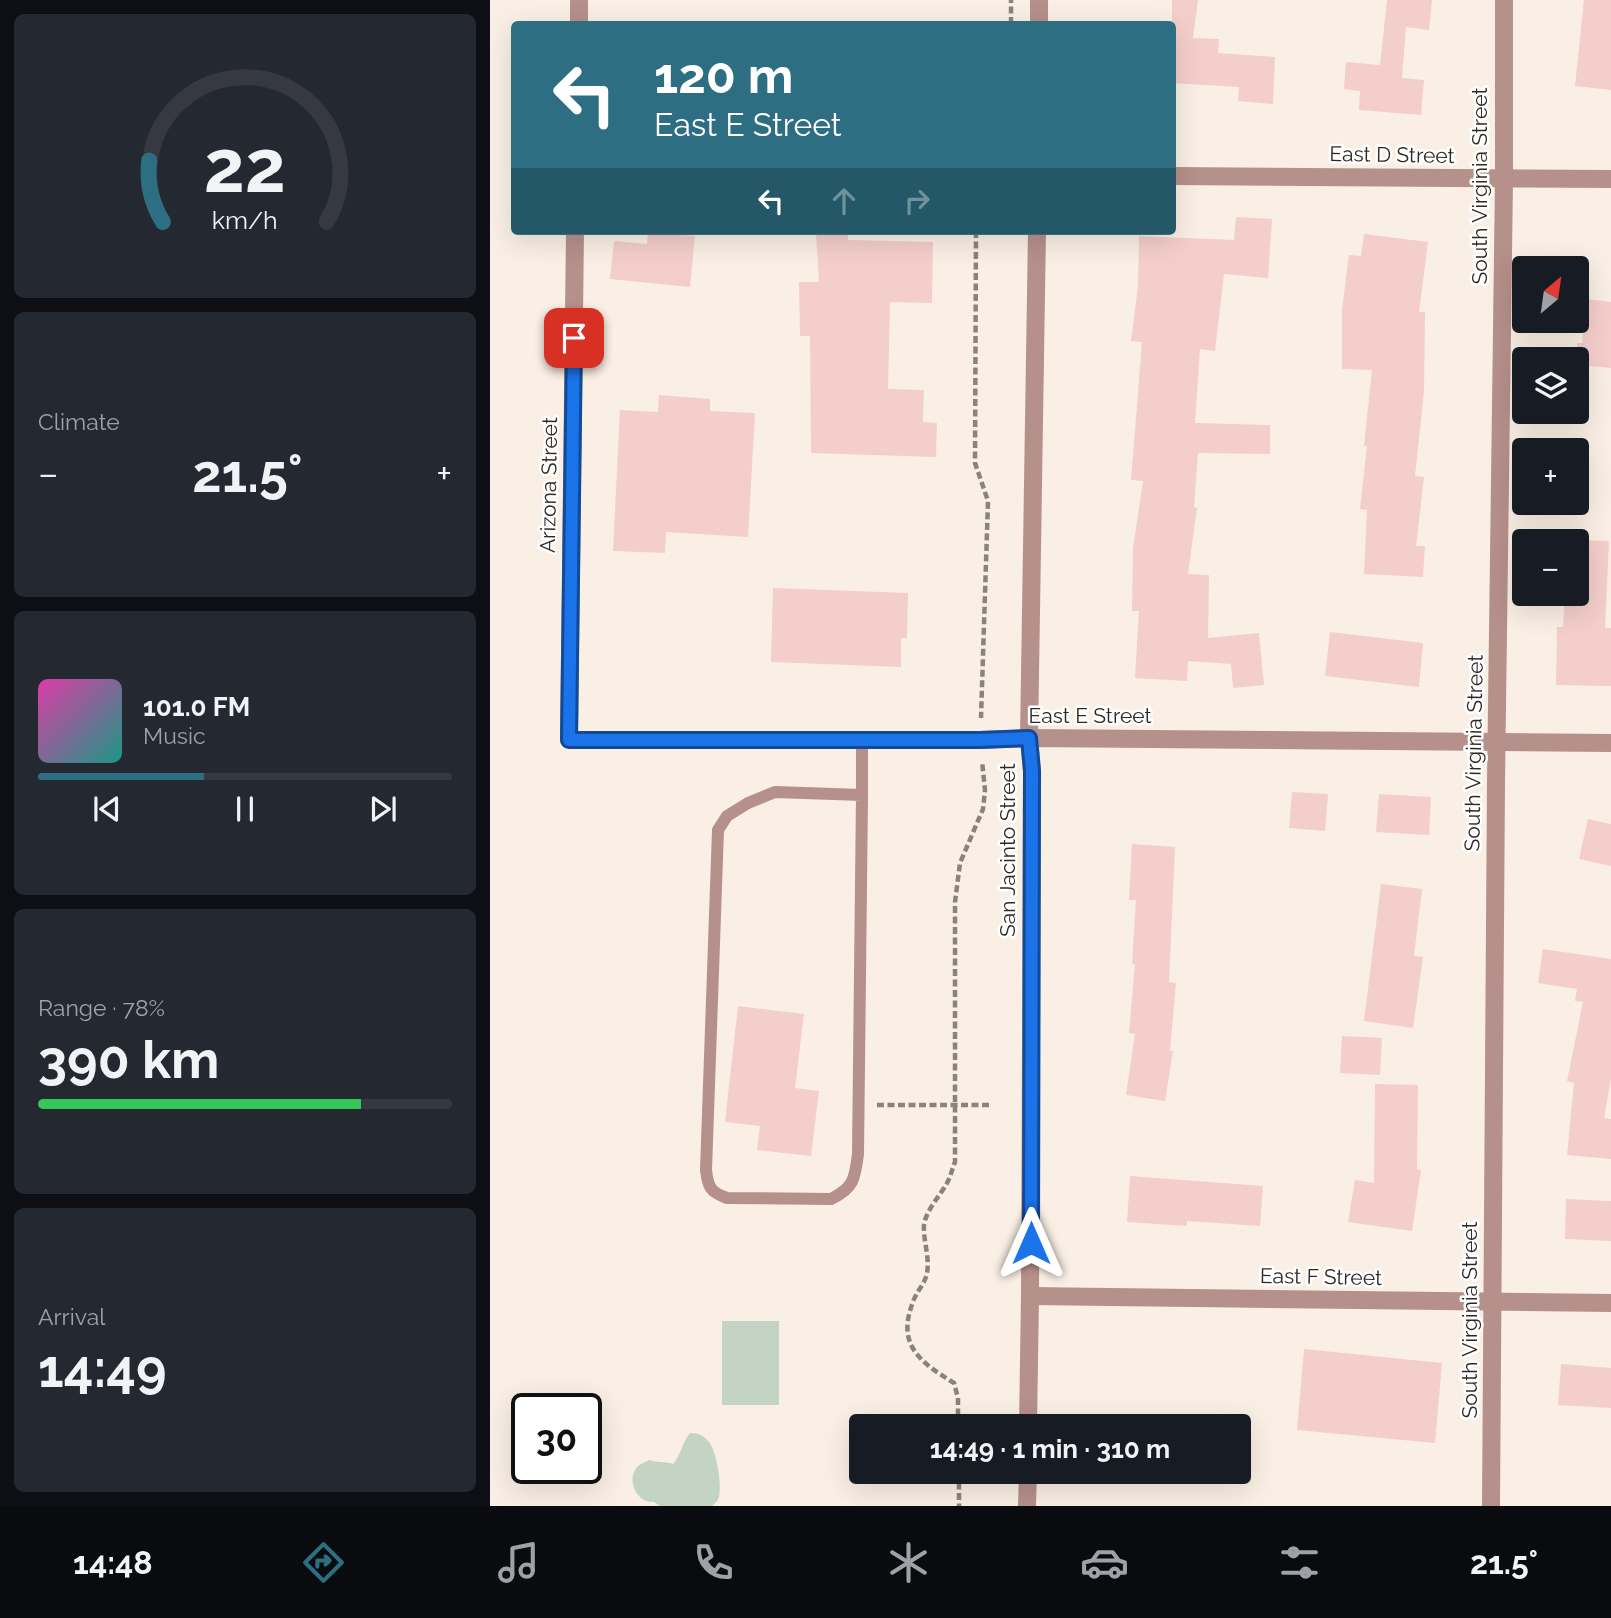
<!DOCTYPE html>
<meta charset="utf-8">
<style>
body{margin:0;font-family:Raleway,sans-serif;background:#242831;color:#f1f3f6;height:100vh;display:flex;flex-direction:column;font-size:26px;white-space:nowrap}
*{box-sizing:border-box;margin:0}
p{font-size:23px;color:#9ea1a6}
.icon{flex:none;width:38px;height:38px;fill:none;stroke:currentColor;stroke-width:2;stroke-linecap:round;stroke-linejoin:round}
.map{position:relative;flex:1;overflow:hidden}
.details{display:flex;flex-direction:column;gap:14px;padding:14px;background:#0d0f14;width:490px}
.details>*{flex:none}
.banner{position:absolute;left:21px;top:21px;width:665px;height:214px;border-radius:7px;box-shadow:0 7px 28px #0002;background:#2e6e83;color:#fff;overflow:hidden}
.needle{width:46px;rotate:29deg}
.buttons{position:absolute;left:1022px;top:256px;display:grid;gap:14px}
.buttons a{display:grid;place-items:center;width:77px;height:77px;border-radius:7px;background:#171b24;box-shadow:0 7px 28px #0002;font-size:35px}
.speed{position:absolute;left:21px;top:1393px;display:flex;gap:14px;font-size:35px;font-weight:700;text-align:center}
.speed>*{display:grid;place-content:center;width:91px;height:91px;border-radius:50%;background:#171b24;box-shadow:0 7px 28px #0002;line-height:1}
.speed .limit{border:4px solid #111;border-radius:10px;background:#fff;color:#111}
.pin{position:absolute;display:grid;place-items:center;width:60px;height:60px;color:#fff;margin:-30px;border-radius:14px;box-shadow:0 4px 10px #0006}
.me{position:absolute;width:77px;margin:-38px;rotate:0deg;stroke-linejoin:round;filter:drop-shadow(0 0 5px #0008)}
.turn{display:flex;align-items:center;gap:24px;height:147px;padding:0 28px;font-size:32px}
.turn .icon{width:91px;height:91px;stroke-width:2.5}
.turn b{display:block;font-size:49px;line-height:60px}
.lanes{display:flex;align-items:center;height:66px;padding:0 28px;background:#0003;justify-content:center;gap:35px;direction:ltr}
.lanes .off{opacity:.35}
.big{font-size:52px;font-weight:700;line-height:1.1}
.details .tile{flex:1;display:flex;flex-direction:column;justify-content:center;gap:10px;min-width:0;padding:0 24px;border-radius:10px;background:#242831}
.details .dial{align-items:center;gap:0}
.dial svg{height:182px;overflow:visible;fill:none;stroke:#363941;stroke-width:7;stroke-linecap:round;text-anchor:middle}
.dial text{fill:#f1f3f6;stroke:none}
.song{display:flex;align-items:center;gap:21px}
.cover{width:84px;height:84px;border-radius:10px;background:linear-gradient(135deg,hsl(320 70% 55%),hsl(170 70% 35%))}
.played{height:7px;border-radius:4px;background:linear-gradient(90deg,#2e6e83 40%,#363941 40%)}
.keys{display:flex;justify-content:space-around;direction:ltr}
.heat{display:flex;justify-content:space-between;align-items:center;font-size:38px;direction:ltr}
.charge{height:10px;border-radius:5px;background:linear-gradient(90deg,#34c759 78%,#363941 0)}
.trip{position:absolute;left:359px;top:1414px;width:402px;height:70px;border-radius:7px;background:#171b24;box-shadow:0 7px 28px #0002;font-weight:700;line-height:70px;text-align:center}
.menu{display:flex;height:112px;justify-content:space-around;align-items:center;background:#090b0e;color:#9ea1a6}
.menu .icon{width:49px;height:49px}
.menu .current{color:#2e6e83}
.menu b{font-size:32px;color:#f1f3f6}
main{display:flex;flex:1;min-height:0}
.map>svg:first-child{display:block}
.green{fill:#c3d4c4}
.building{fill:#f4ceca}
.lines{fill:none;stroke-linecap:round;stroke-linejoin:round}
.path{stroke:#8a837c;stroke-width:4.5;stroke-dasharray:7 3.5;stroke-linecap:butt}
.lane{stroke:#b6908b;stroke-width:12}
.street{stroke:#b6908b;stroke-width:18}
.route-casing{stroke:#114b97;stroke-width:18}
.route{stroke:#1a73e8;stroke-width:12}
.labels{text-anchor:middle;stroke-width:5;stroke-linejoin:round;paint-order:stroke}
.street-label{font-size:21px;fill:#2d2925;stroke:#fff}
</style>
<main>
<section class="details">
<div class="tile dial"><svg viewBox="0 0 100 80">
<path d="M14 69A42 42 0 1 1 86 69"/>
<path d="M14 69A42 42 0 0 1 8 42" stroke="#2e6e83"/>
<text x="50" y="56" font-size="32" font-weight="700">22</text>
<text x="50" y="72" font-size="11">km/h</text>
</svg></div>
<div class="tile"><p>Climate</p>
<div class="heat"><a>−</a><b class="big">21.5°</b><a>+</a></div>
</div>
<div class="tile">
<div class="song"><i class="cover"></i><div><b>101.0 FM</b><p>Music</p></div></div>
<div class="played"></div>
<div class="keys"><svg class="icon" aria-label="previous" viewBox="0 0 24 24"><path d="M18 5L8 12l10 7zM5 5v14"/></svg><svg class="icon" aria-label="pause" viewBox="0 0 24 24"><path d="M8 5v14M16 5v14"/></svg><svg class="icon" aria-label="next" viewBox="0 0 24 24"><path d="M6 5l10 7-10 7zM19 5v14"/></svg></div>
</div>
<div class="tile"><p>Range · 78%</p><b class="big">390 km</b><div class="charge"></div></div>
<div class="tile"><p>Arrival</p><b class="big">14:49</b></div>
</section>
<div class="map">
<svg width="1121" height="1506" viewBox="0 0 1121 1506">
<rect width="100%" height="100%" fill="#faefe4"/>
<g class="green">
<rect x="232" y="1321" width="57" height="84"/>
<path d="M200 1433C209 1433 214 1436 219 1442 227 1452 232 1486 229 1497 228 1501 225 1503 222 1506H170L164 1502C147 1504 135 1479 148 1466 150 1464 156 1462 159 1460 167 1463 175 1461 183 1464 191 1455 192 1443 200 1433Z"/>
</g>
<g class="building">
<path d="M682 0H708L703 38 729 39 728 53 785 57 783 104 748 101 749 87 682 83Z"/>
<path d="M897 0H942L939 30 916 27 912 78 934 80 931 115 869 110 870 91 854 89 856 62 890 65Z"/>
<path d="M1094 0H1121V90L1085 86Z"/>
<path d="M746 217 782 219 778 278 734 274 725 351 710 349 705 423 780 425V454L708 453 704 507 707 508 698 574 719 575 718 638 769 633 774 685 743 688 741 664 698 661 697 681 645 678 649 611H642L643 548 653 481 641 480 652 342 641 341 648 286 649 236 744 240Z"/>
<path d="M158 232 205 236 200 287 120 279 124 241 157 244Z"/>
<path d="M326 234 358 235V240L443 242 442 303 400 302 398 389 434 390 433 422 447 423 446 457 321 453 320 336H310L309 282H329Z"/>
<path d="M874 234 938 242 929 312H935L934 392 925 476 934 477 926 546H935L933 577 874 574 877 510 870 509 877 446H874L882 370 852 369V310L859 255 871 256Z"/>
<path d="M1096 299 1121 302V368L1087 365V343H1092Z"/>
<path d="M169 395 220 399V411L265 413 258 537 176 532 175 553 123 551 130 410 168 412Z"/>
<path d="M1087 540 1119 541 1115 628H1121V686L1066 685 1067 627H1073L1075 593H1087Z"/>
<path d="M283 588 418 593 417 638H411V667L281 662Z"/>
<path d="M840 632 933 643 929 687 835 676Z"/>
<path d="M802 792 838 794 835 831 799 828Z"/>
<path d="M889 794 941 797 939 835 886 832Z"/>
<path d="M1098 819 1121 824V866L1089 859Z"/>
<path d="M642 844 685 847 679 982 686 983 680 1051H683L675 1101 636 1095 645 1034 639 1033 645 964H642L646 900H639Z"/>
<path d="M891 884 932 889 924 956 933 957 923 1028 874 1021Z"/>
<path d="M1053 949 1121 959V1079L1114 1118 1121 1119V1159L1077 1155 1084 1083 1077 1081 1093 1002 1085 1001 1087 989 1048 983Z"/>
<path d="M248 1006 314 1014 305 1088 329 1091 321 1156 267 1150 270 1126 235 1122Z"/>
<path d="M852 1036 892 1038 890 1075 850 1073Z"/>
<path d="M885 1084 928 1085 927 1169 931 1170 922 1231 858 1222 865 1180 884 1183Z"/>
<path d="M640 1176 773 1186 770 1226 697 1221V1226L637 1222Z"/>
<path d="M1076 1199 1121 1201V1241L1075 1239Z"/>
<path d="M814 1349 952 1363 945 1443 807 1430Z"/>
<path d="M1071 1364 1121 1368V1408L1068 1405Z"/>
</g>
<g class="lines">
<g class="path">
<path d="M521 24V0"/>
<path d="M486 231 485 463 498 501 491 718"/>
<path d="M387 1105H500"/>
<path d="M468 1426V1398L464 1383C430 1362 406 1345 423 1302 426 1292 435 1284 437 1273 440 1257 433 1241 434 1225 436 1210 450 1196 457 1183 461 1176 462 1169 465 1162V902L470 863 493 809 495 790 492 761"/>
<path d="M469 1472V1506"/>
</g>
<path class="lane" d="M372 795 285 792 258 803 237 816 228 830 216 1170C218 1187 220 1192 237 1198L341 1199C364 1188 365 1178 368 1154L372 795V740"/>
<g class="street">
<path d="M89 24V0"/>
<path d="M549 24V0"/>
<path d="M682 176 1121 179"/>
<path d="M85 231 79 740H490L539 738 1121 743"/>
<path d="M540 1296 1121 1303"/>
<path d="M538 1426 540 1296 542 771 539 738 547 231"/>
<path d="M537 1506 538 1472"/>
<path d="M1001 1506 1006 782 1014 179V0"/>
</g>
</g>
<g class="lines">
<defs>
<path id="route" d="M84 338 79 740H490L539 738 542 771 541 1243"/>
</defs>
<use href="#route" class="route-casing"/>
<use href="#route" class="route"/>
</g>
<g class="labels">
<g class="street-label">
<text transform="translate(902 155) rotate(1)" y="7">East D Street</text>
<text transform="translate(990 186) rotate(-90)" y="7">South Virginia Street</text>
<text transform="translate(59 485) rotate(-89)" y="7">Arizona Street</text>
<text x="600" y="723">East E Street</text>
<text transform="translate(984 753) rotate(-89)" y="7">South Virginia Street</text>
<text transform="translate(518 850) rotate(-90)" y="7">San Jacinto Street</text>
<text transform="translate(831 1277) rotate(1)" y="7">East F Street</text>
<text transform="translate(980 1320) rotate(-90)" y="7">South Virginia Street</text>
</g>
</g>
</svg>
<div class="buttons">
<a><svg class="needle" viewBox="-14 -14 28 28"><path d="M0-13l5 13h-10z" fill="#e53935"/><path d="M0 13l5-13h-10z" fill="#9ea1a6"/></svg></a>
<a><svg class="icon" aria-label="layers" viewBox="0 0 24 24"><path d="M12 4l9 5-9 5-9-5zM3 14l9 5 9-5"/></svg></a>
<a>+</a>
<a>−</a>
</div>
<div class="speed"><div class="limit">30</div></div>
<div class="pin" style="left:84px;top:338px;background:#d93025"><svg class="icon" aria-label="arrive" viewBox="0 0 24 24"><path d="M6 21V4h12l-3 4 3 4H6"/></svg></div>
<svg class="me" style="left:541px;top:1243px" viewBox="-20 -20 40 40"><path d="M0-17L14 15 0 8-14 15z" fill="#1a73e8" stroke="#fff" stroke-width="4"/></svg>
<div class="trip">14:49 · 1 min · 310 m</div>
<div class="banner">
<div class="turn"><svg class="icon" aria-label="left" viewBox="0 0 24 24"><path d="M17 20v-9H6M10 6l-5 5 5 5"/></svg><div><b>120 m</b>East E Street</div></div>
<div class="lanes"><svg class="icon" aria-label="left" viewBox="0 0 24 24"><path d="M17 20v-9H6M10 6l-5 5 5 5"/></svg><svg class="icon off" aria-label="ahead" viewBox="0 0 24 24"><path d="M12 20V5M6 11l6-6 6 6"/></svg><svg class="icon off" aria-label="right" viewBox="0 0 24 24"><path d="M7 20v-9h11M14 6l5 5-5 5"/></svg></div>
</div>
</div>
</main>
<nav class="menu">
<b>14:48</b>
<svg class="icon current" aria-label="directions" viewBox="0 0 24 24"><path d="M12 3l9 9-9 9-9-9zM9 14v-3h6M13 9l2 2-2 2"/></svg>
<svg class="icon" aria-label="music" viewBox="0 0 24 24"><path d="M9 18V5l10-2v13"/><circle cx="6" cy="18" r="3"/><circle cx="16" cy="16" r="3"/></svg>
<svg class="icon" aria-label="phone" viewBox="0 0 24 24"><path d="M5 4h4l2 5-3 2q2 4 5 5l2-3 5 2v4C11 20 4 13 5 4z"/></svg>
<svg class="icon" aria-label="climate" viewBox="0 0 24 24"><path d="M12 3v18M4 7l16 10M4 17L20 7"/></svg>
<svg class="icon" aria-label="car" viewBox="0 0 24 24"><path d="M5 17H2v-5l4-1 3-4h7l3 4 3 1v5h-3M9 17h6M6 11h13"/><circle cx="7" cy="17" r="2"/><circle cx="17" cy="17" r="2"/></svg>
<svg class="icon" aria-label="filters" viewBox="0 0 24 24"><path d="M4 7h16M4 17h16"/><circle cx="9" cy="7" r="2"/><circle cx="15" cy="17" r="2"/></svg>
<b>21.5°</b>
</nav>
